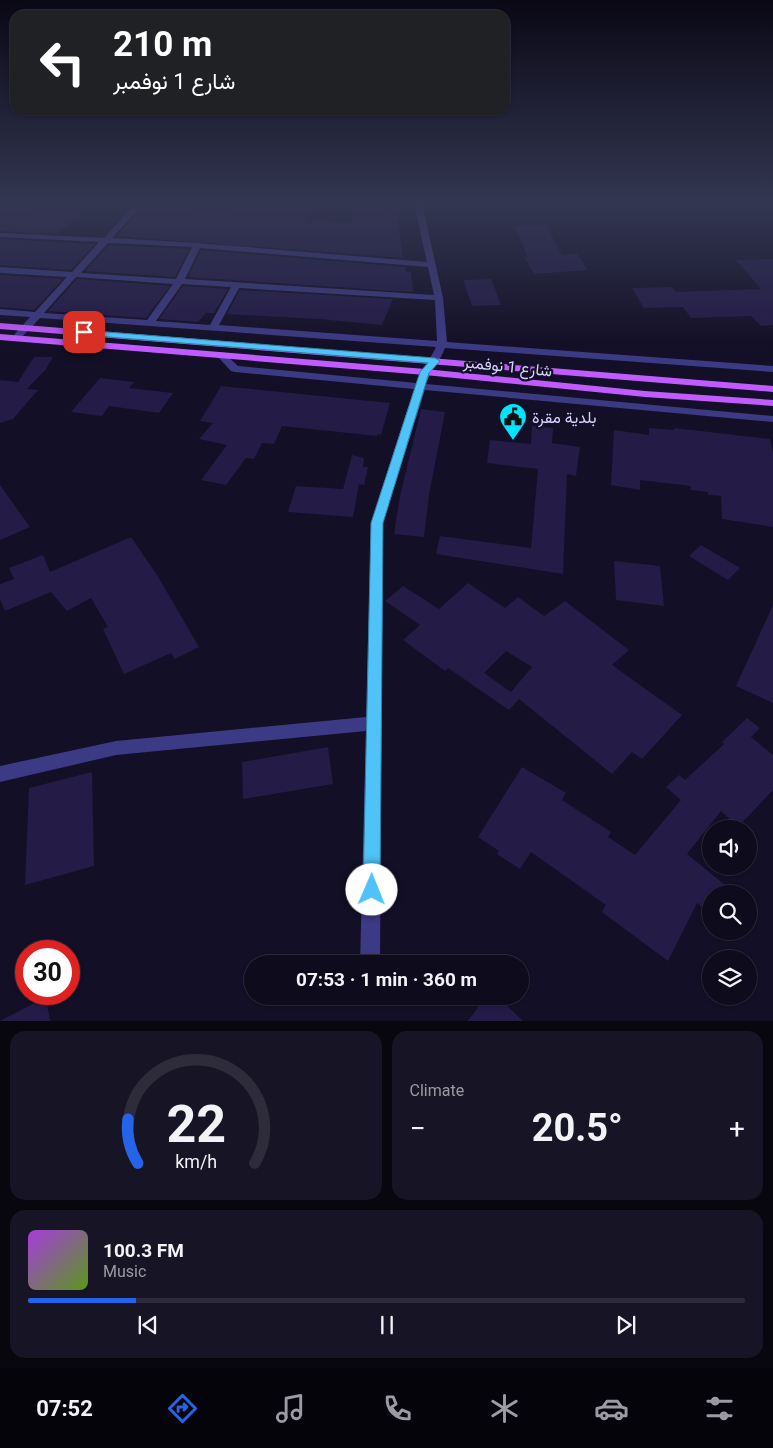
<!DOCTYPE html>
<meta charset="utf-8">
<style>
body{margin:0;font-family:Roboto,Vazirmatn,sans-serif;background:#171425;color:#f1f3f6;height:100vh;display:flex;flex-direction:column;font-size:19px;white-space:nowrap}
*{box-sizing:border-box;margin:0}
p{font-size:16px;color:#9b9ba3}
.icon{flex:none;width:28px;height:28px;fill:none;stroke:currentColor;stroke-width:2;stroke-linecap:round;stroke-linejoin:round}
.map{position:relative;height:1021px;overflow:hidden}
.sheet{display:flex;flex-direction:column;gap:10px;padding:10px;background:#08060f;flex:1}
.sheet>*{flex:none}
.banner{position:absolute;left:10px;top:10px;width:500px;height:105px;border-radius:15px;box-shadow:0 1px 4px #0004,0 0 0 1px #2e2b3b;background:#202124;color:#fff;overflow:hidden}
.tools{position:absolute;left:702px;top:820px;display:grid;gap:10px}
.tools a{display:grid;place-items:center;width:55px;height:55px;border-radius:50%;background:#0e0b1c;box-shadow:0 1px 4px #0004,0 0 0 1px #2e2b3b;font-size:25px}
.speed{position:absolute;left:15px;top:940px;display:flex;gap:10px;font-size:25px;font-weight:700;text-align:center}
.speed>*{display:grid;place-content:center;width:65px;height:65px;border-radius:50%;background:#0e0b1c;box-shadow:0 1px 4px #0004,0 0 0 1px #2e2b3b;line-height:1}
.speed .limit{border:8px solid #d22;background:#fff;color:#111}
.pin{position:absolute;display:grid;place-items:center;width:42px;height:42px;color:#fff;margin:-21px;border-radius:10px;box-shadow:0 2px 8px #0006}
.me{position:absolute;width:55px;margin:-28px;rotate:1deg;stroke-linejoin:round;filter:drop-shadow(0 0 4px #0008)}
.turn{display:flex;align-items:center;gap:18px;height:105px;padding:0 20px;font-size:22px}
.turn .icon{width:65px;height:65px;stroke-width:2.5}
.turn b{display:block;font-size:35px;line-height:42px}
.big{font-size:38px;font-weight:700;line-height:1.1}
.sheet .card{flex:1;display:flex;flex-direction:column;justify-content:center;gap:8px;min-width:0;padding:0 18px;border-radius:15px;background:#171425}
.sheet .dial{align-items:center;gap:0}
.dial svg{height:130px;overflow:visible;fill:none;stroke:#2e2b3b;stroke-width:7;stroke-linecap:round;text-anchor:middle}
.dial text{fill:#f1f3f6;stroke:none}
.song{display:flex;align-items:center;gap:15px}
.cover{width:60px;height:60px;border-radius:8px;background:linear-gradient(135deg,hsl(280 70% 55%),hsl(90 70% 35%))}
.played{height:5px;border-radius:2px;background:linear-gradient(90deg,#2563eb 15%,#2e2b3b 15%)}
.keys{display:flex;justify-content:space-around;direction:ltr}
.heat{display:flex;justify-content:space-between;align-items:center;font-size:28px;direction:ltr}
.sheet .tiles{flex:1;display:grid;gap:10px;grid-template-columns:1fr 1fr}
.card:last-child{grid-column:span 2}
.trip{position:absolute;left:244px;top:955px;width:285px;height:50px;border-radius:25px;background:#0e0b1c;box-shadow:0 1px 4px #0004,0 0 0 1px #2e2b3b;font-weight:700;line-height:50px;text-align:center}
.dock{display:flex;height:80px;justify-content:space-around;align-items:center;background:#06040b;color:#9b9ba3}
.dock .icon{width:35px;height:35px}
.dock .on{color:#2563eb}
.dock b{font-size:22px;color:#f1f3f6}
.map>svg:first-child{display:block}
.building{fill:#241b47;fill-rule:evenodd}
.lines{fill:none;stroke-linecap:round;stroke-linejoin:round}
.street{fill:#3d3a85;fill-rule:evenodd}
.primary{fill:#c25bff;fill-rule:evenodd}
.route{fill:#4fc3f7;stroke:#337fa1}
.labels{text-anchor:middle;stroke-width:4.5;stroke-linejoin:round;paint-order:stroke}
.street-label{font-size:16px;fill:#d9d4ff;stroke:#130f26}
.poi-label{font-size:16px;fill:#d9d4ff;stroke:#130f26;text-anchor:start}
</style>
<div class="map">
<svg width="773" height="1021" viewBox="0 0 773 1021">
<rect width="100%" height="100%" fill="#130f26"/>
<g class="building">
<path d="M149 203 191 205 187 211 231 214 238 203H316L308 220 353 223 352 216 362 206 396 212 403 258 116 236Z"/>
<path d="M0 206 82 213 57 234 0 231Z"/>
<path d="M546 225 562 255 577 254 588 270 534 274 524 257H528L514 226Z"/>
<path d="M0 239 95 244 71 270 0 265Z"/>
<path d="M109 245 189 249 175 277 85 271Z"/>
<path d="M201 250 405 267 406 272H411L413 292 188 277Z"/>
<path d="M773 259V325L761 326 751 316 691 318 683 307 644 308 632 288 672 287 676 292 761 289 736 260Z"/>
<path d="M0 275 63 279 34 310 0 307Z"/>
<path d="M77 279 170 286 146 318 48 311Z"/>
<path d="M491 279 501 305 472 306 463 280Z"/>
<path d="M183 286 228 289 214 313H206L198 322 159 319Z"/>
<path d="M240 290 393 299 382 325 319 319 227 314Z"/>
<path d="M34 357H53L46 369 27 389 38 390 13 419 0 423V380L18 382Z"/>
<path d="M100 378 134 382 129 388 173 393 159 413 109 406 102 416 71 412Z"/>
<path d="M221 386 390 403 381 435 378 434 377 436 282 426 274 444 262 443 254 459 246 458 226 485 201 480 227 445 199 439 213 423 200 421Z"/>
<path d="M421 409 445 412 429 495 424 537 394 534 400 496Z"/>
<path d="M532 426 553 428 552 443 580 447 576 476 567 474 563 574 436 554 440 536 531 548 538 469 487 463 490 440 531 444Z"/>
<path d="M649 428 674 430V428L770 439 773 453V527L722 519 721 496 708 495V492L691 490V486L640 480V490L611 485 614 430 649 435Z"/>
<path d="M352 455 364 458 363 467H368L364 485 359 484 353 517 288 512 296 486 343 489Z"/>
<path d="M0 485 30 527 0 540Z"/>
<path d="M131 537 157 575 199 647 175 659 171 653 124 674 103 629 108 627 91 598 67 611 51 592 5 611 0 599V584L14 579 9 568 43 555 50 572Z"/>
<path d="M701 545 740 568 728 580 689 556Z"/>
<path d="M614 561 660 566 664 606 616 600Z"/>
<path d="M468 583 505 608 518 597 544 616 565 601 629 650 612 665 682 715 642 759 632 752 612 774 519 699 509 710 448 668 445 671 403 640 420 625 385 601 403 586 439 609ZM506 651 532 667 511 692 484 673Z"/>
<path d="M773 605V703L736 686Z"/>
<path d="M747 718 760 728 751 737 773 755V790L738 827 721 811 687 854 725 885 718 894H711V903L706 910 697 903 668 961 602 912 606 905 531 852 520 869 497 854 499 851 478 837 522 767 566 793 562 800 611 832 608 837 635 855 681 800 666 787 679 775 685 780 724 744 722 742Z"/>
<path d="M328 747 333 784 243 799 242 762Z"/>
<path d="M92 772 94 866 25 885 29 788Z"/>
<path d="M486 996H497L523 1021H468Z"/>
<path d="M46 997 50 1021H0Z"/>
</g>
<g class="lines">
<path class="street" d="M136 203H144L112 238 197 243 427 262 414 203H422L443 298 447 342 773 366V372L445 348C440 361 431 370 426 384L773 416V422L425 390 383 523 380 964H360L366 731 116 755 0 782V766L116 741 366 717 371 523 414 389 235 372 231 371 216 355 221 352 224 353 238 366 416 383C421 369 430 360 436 347L40 318 19 340H13V336L30 317 0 315V309L35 312 67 277 0 273V267L72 272 99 242 0 237V233L104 238ZM108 243 192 247 176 279 81 273ZM200 248 428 267 434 295 185 279ZM76 277 173 284 147 320 44 313ZM182 284 231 287 210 325 156 321ZM239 288 435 300 437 341 219 325Z"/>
<g class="primary">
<path d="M0 323 773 386V392L0 329Z"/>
<path d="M0 334 425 369 645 391 773 400V406L645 397 425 375 0 340Z"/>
</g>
</g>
<linearGradient id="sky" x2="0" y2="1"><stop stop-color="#0a0815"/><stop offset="0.59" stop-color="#333752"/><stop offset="1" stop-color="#333752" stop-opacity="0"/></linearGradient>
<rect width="773" height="346" fill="url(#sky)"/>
<path class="route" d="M81 330 435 358 440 361 429 373 383 523 380 890 378 896 372 898 365 896 363 890 371 523 420 372 428 363 84 335 81 334Z"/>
<defs>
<symbol id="civic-pin" viewBox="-11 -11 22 30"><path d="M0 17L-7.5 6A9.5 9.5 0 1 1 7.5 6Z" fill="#00e5ff" stroke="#130f26"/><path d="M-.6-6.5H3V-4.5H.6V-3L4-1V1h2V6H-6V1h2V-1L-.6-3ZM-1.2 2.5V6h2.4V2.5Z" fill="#111"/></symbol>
</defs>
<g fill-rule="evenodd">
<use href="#civic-pin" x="497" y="401" width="32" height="43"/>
</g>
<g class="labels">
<g class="street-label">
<text transform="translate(508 366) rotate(6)" y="6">شارع 1 نوفمبر</text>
</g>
<g class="poi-label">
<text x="532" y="423">بلدية مقرة</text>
</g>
</g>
</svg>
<div class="tools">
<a><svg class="icon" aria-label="sound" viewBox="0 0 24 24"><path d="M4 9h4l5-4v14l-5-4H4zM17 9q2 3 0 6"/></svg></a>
<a><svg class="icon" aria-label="search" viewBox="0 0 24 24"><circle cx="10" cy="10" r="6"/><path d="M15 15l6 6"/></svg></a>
<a><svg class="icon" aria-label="layers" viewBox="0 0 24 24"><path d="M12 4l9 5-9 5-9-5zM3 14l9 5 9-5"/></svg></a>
</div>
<div class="speed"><div class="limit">30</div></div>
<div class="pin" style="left:84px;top:332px;background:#d93025"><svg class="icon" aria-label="arrive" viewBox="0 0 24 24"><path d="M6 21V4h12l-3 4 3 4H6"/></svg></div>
<svg class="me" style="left:372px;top:890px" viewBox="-20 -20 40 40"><circle r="19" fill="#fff"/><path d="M0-13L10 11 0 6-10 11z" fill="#4fc3f7"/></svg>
<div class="trip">07:53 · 1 min · 360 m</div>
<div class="banner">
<div class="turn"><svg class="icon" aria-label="left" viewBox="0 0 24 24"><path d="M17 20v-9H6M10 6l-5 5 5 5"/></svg><div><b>210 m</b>شارع 1 نوفمبر</div></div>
</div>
</div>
<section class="sheet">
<div class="tiles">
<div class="card dial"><svg viewBox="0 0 100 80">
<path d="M14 69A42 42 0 1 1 86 69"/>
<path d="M14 69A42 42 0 0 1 8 42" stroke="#2563eb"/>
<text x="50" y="56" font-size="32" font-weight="700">22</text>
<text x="50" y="72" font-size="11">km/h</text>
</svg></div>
<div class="card"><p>Climate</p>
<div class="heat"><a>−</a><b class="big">20.5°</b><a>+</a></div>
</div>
<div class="card">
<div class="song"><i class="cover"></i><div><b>100.3 FM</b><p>Music</p></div></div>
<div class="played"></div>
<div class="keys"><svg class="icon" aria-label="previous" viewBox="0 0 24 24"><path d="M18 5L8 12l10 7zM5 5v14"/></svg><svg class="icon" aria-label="pause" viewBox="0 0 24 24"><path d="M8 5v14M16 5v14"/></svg><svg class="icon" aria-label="next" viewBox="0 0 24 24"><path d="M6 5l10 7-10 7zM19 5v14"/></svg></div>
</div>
</div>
</section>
<nav class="dock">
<b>07:52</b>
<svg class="icon on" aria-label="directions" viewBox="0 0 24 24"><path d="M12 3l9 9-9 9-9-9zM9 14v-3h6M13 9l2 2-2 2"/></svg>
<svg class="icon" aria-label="music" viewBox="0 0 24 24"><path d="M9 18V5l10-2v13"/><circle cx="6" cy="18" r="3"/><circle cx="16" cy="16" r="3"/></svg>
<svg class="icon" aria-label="phone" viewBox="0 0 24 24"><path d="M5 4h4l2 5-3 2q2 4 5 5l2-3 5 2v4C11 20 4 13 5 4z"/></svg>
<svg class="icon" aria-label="climate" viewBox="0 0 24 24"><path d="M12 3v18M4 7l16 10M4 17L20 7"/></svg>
<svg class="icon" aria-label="car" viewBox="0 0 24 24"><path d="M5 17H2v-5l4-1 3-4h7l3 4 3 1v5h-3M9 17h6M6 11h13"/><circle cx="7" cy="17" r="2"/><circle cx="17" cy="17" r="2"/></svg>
<svg class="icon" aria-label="filters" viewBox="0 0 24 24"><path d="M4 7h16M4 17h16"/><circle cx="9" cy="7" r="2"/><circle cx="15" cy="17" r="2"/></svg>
</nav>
